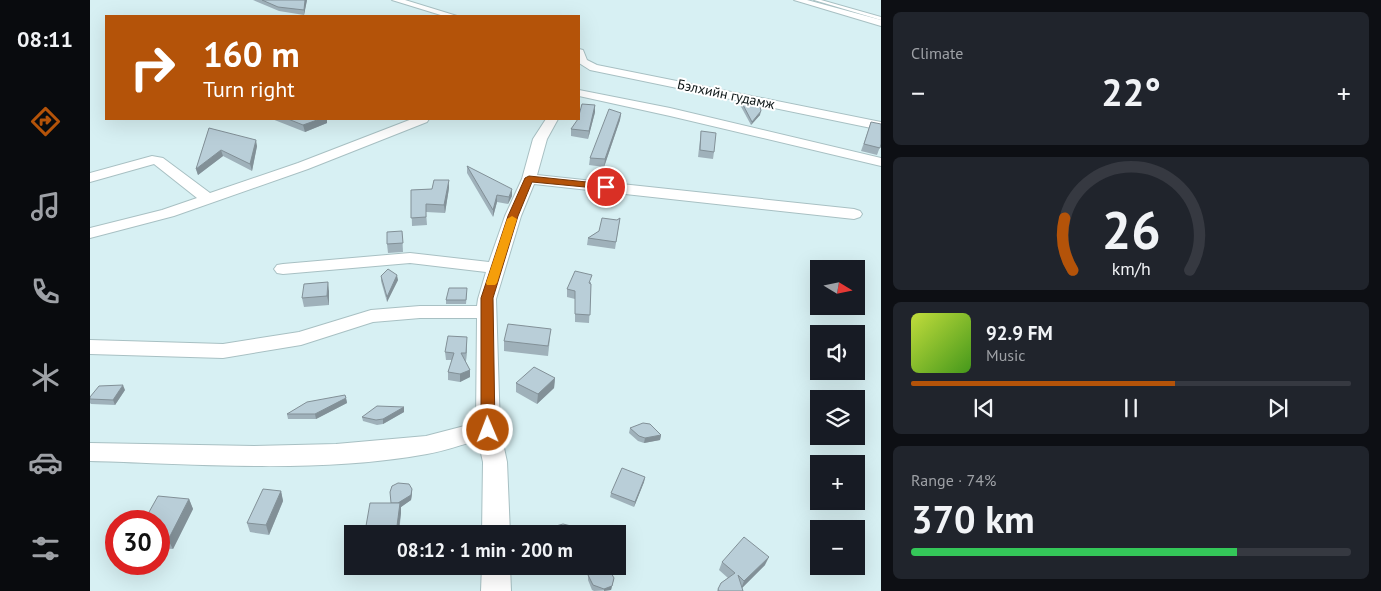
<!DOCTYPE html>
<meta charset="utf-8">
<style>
body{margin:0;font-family:"PT Sans",sans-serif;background:#20242c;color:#f1f3f6;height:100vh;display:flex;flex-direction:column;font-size:19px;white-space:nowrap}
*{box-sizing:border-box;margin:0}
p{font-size:16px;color:#9ea1a6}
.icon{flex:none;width:28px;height:28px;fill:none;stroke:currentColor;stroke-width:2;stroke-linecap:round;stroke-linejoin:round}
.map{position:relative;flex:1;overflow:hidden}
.details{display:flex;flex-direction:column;gap:12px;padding:12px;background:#0d0f14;width:500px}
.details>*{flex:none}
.guide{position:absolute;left:15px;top:15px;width:475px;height:105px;border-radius:0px;box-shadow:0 5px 20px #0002;background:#b45309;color:#fff;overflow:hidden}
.needle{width:32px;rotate:100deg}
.controls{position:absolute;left:720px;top:260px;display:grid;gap:10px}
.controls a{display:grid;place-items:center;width:55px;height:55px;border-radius:0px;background:#171b24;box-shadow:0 5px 20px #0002;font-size:25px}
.speed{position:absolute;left:15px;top:510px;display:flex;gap:10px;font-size:25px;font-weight:700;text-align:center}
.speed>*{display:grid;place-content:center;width:65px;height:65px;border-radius:50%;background:#171b24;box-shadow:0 5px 20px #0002;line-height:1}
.speed .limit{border:8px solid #d22;background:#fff;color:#111}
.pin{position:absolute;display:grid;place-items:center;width:42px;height:42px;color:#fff;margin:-21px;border:2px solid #fff;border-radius:50%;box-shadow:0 1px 5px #0007}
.me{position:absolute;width:55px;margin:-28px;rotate:359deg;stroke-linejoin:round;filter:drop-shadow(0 0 4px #0008)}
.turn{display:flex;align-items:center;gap:18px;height:105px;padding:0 15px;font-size:22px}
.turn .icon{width:65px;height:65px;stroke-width:2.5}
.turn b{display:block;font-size:35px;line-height:42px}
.big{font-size:38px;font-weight:700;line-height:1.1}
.details .tile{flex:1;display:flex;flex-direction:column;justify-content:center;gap:8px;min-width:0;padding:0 18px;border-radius:8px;background:#20242c}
.details .dial{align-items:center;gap:0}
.dial svg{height:130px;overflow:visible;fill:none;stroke:#363941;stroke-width:7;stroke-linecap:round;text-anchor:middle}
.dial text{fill:#f1f3f6;stroke:none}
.song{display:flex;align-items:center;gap:15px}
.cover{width:60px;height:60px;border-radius:8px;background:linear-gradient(135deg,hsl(70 70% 55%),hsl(100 70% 35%))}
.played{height:5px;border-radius:2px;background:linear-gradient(90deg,#b45309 60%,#363941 60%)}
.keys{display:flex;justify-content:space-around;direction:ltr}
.heat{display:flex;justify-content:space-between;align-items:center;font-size:28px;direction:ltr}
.charge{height:8px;border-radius:4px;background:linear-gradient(90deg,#34c759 74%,#363941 0)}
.trip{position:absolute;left:254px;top:525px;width:282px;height:50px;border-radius:0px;background:#171b24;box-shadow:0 5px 20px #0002;font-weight:700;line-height:50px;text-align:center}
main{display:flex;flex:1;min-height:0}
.tabs{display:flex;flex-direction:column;width:90px;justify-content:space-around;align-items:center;background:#090b0e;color:#9ea1a6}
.tabs .icon{width:35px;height:35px}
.tabs .selected{color:#b45309}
.tabs b{font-size:22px;color:#f1f3f6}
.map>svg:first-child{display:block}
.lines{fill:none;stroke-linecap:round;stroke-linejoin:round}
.lane-casing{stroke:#a8c0c3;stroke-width:2}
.street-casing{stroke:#a8c0c3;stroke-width:2}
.lane{fill:#fff;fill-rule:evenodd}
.street{fill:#fff;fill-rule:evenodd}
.wall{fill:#9fb1ba}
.shaded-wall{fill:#829097}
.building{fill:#b9ced8;stroke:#829097}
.route{fill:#b45309;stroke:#753606}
.slow{fill:#f59e0b}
.labels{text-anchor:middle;stroke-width:4;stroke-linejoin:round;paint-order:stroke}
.far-street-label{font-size:14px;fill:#0c1516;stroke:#fff}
</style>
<main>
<nav class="tabs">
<b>08:11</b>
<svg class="icon selected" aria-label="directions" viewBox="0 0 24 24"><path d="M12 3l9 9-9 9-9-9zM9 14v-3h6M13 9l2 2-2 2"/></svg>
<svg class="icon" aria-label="music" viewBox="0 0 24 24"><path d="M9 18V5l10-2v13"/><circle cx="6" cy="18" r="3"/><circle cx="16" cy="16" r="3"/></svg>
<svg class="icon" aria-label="phone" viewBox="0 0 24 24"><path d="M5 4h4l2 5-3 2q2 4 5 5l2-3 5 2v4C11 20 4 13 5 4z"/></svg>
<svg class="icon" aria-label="climate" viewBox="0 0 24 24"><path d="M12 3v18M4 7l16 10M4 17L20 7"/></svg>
<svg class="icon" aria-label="car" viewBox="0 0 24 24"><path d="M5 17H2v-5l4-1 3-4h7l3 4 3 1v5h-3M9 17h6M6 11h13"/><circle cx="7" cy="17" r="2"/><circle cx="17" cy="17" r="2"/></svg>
<svg class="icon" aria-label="filters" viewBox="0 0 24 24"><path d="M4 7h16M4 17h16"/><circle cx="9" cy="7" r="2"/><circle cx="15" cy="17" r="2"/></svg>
</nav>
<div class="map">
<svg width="791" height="591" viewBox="0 0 791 591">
<rect width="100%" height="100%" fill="#d7f0f3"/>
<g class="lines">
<defs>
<path id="lane" d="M724 0H731L791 17V20Z"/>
<g id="street">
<path d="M302 0H315L367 16H354Z"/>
<path d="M704 0H717L791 20V26Z"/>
<path d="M489 49 493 50 497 60 507 65 791 122V130L500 70 489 63Z"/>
<path d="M489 90 580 108 791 158V166L580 116 489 96Z"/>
<path d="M322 119H339L337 122 218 169 84 216 0 238V228L72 210 107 198 64 164 0 182V173L62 156 73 158 120 193 208 163Z"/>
<path d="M456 119H468L457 139 447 175 764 209 770 211 772 214 770 217 764 219 444 184 431 216 406 299 410 429 417 462 420 534H392L393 462 388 440C371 445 355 451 337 454 228 474 110 464 0 461V443L164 446 246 444 336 436 386 423 387 318H330L283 322 211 345 133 358 0 354V340L133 344 209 332 281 310 330 306H387L388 299 396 272 320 263 193 274 187 273 184 269 187 265 193 264 320 253 399 262 415 216 432 179 443 139Z"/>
<path d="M392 566H420L421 591H391Z"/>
</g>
</defs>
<use href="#lane" class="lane-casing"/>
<use href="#street" class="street-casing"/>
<use href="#lane" class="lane"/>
<use href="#street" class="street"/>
</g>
<g class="wall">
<path d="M163 0H217L214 15 189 11Z"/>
<path d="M650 99 670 115 661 125 649 103Z"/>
<path d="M505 105V112L498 139 481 136V129Z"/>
<path d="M531 113 530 120 514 167 499 165 500 158Z"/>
<path d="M182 119H237V123L215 132Z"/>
<path d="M781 122 791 144 787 155 771 151Z"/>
<path d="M119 128 167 146 162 171 133 156 108 175 106 169Z"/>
<path d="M611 131 624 152 623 159 608 157Z"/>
<path d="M377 166 422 196 418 204 407 202 403 217 377 173Z"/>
<path d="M359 188 355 213 336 212 337 225 322 226 321 190Z"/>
<path d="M530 218 525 249 497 245 498 238Z"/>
<path d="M312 231 313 252 298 253 297 244Z"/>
<path d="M291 276 308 280 297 302 291 281Z"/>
<path d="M501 282V284L499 323 485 322V299L477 297V289Z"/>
<path d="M239 291V305L214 307 212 298Z"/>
<path d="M377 293 376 304H356V300Z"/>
<path d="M460 338 458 356 414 351V341Z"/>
<path d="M377 344 376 361H375L380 370V377L370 382 358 380V372L362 360H356L355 352Z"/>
<path d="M465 378 464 388 447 404 426 392V383Z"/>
<path d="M35 390 25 405 1 404 0 403V397Z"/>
<path d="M256 398 257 403 226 419H198L197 414Z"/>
<path d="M314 407V412L293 424 287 425 273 421 272 417Z"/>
<path d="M540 428 571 435 570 440 554 443 548 441 539 433Z"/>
<path d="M555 477 554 482 544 507 520 497 521 493Z"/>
<path d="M322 489V494L321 500 311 507V513L309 534H278L276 526 301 503Z"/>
<path d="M191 491 193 501 179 535 160 532 157 523Z"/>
<path d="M99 499 103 509 83 549 69 548V521Z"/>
<path d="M632 562 675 565 652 588 653 591H627L631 583 638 578 629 570Z"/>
<path d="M498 575 524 578 521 590 504 591 502 590 498 580Z"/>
</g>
<g class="shaded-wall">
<path d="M215 0H217L214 15V10Z"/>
<path d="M505 105V112L498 139 499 131Z"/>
<path d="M671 111 670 115 661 125 662 122Z"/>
<path d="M531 113 530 120 514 167 515 159Z"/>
<path d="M230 119H237V123L215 132 213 125Z"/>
<path d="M166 140 167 146 162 171 160 164Z"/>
<path d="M131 150 133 156 108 175 106 169Z"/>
<path d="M359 180V188L355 213 354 205Z"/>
<path d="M422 189V196L418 204 419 197Z"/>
<path d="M407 195V202L403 217V210Z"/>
<path d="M307 275 308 280 297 302V297Z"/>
<path d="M238 282 239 291V305L237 296Z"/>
<path d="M377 337V344L376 361V353Z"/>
<path d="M380 370V377L370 382V374Z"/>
<path d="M465 378 464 388 447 404 448 394Z"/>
<path d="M33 385 35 390 25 405 23 400Z"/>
<path d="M256 398 257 403 226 419 225 414Z"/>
<path d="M314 407V412L293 424V419Z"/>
<path d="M571 435 570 440 554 443 555 438Z"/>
<path d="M555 477 554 482 544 507 545 502Z"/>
<path d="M322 489V494L321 500 311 507V513L308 534 307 526 301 507Z"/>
<path d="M191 491 193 501 179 535 176 525Z"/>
<path d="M99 499 103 509 83 549 78 540Z"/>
<path d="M679 557 675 565 651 589 654 581Z"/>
<path d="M524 578 521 590 514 591V589Z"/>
</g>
<g class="building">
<path d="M172 0H215L214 10 188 7Z"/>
<path d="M650 99 668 103 670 106 671 111 662 122Z"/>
<path d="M492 104 505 105 499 131 481 129 488 119H489V115Z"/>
<path d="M519 109 531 113 515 159 500 158Z"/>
<path d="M198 119H230L213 125Z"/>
<path d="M781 122 791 124V144L790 148 774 144Z"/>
<path d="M119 128 166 140 160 164 131 150 106 169Z"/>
<path d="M611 131 626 133 624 152 610 150Z"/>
<path d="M377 166 422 189 419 197 407 195 403 210Z"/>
<path d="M344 180H359L354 205 336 204V217L321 218V190L342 189Z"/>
<path d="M512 218 527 220 530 218 526 242 498 238 509 231Z"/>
<path d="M312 231 313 243 297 244V232Z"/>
<path d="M298 269 307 275 297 297 291 276Z"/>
<path d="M485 271 502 275 499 283 501 284 500 315 485 314V291L477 289Z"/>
<path d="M238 282 237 296 212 298 214 284Z"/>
<path d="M359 288H377L376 300H356Z"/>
<path d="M418 324 461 329 458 346 414 341Z"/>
<path d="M358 336 377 337 376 353H371L380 370 370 374 358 372 364 353 355 352Z"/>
<path d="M444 367 465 378 448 394 426 383Z"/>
<path d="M33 385 23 400 0 399V397L9 386Z"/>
<path d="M255 395 256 398 225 414H197L217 402Z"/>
<path d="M287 406 314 407 293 419 286 420 272 417Z"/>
<path d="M553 423 560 424 571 435 555 438 549 436 540 428Z"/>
<path d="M532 468 555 477 545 502 521 493Z"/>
<path d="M308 483 319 484 322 489 321 495 308 503H301L300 492 302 486Z"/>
<path d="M173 489 191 491 176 525 157 523Z"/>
<path d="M68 496 99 499 78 540 69 539V521H54Z"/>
<path d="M280 503H310L307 526H276Z"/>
<path d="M473 524 481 526 486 532V534H463L466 526Z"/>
<path d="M654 537 679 557 654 581 648 575 653 591H629L628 589 631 583 645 573 632 562Z"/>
<path d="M505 567H513L520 571 524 578 522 586 514 589 503 585 498 575Z"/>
</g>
<path class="route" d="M439 176 516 184 520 187 516 189 442 182 428 216 403 298 405 430 403 433 398 435 393 433 391 430V298L418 216 435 178Z"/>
<path class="slow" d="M422 216 427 219 407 283 405 285H397L396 283 417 219Z"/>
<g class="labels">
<g class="far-street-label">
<text transform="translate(636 94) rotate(12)" y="5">Бэлхийн гудамж</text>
</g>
</g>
</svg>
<div class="controls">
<a><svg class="needle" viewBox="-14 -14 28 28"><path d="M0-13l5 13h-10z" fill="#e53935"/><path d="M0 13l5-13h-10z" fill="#9ea1a6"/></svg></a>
<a><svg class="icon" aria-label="sound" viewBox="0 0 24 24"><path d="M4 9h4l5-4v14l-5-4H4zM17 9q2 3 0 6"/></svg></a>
<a><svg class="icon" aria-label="layers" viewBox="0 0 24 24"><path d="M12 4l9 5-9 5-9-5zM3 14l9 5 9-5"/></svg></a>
<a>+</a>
<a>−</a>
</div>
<div class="speed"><div class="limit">30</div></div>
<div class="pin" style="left:516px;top:187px;background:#d93025"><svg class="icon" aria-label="arrive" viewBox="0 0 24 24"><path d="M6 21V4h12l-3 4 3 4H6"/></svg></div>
<svg class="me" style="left:398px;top:430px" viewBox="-20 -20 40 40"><circle r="17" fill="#b45309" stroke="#fff" stroke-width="3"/><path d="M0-11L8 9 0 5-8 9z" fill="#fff"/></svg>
<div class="trip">08:12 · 1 min · 200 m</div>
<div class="guide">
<div class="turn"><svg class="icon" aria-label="right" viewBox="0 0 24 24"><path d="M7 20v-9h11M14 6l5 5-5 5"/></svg><div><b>160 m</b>Turn right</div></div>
</div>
</div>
<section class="details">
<div class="tile"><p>Climate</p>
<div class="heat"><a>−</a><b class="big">22°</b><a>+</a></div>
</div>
<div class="tile dial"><svg viewBox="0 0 100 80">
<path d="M14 69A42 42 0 1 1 86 69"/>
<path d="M14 69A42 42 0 0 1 9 37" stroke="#b45309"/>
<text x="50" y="56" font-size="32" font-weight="700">26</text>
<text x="50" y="72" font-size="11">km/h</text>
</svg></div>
<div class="tile">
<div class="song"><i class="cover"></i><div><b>92.9 FM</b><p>Music</p></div></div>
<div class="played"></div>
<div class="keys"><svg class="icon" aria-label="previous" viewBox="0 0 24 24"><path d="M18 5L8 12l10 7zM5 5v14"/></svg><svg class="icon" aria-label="pause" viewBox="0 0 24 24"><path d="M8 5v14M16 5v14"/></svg><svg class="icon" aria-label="next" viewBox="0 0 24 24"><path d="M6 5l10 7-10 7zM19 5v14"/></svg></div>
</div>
<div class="tile"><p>Range · 74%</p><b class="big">370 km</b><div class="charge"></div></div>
</section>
</main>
